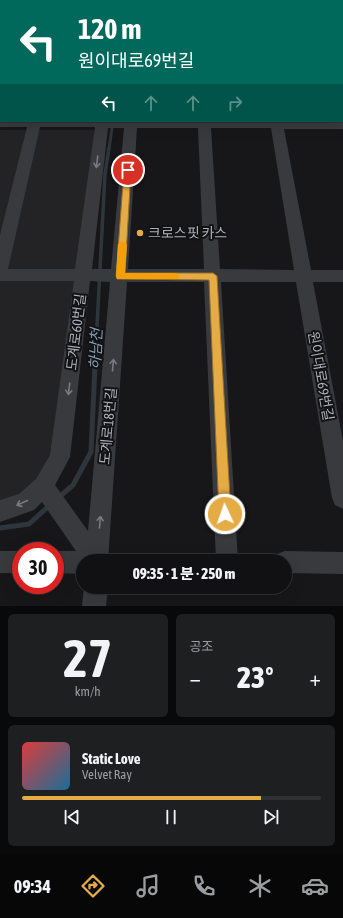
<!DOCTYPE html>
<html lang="ko">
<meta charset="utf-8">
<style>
body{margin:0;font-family:"Asap Condensed","Noto Sans KR",sans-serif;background:#1e1f21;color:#f1f3f6;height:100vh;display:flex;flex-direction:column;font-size:15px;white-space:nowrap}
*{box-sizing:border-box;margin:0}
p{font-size:13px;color:#9c9da0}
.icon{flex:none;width:22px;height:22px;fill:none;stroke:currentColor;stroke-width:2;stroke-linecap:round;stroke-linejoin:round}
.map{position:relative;height:606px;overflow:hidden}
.drawer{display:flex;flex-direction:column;gap:8px;padding:8px;background:#09090a;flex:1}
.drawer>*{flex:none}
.banner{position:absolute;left:0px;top:0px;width:343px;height:122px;box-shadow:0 4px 16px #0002,0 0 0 1px #303133;background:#00695c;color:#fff;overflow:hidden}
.speed{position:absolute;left:12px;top:542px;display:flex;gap:8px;font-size:20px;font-weight:700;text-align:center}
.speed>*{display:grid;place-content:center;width:52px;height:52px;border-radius:50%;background:#111113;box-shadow:0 4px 16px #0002,0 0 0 1px #303133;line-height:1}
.speed .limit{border:6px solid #d22;background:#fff;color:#111}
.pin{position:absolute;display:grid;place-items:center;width:34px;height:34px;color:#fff;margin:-17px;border:2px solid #fff;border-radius:50%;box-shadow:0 1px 4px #0007}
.me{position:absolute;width:44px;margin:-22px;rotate:357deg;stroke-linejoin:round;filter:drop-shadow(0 0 3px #0008)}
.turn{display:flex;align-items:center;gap:14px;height:84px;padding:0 12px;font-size:18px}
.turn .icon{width:52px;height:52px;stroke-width:2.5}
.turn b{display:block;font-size:28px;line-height:34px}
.lanes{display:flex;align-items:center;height:38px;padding:0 12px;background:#0003;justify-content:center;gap:20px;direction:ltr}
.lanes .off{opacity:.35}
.big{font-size:30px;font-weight:800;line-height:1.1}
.drawer .widget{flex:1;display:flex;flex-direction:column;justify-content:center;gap:6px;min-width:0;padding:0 14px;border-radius:6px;background:#1e1f21}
.drawer .dial{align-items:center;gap:0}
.dial b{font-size:52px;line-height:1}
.song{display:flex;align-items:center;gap:12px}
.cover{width:48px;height:48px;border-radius:6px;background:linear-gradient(135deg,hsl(0 70% 55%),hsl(200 70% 35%))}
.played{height:4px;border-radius:2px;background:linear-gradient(90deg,#e5ab44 80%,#303133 80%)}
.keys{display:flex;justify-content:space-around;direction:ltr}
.heat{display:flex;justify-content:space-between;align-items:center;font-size:22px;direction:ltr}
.drawer .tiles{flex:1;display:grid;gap:8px;grid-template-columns:1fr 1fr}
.widget:last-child{grid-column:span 2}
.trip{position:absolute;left:76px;top:554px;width:216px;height:40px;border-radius:20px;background:#111113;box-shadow:0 4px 16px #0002,0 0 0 1px #303133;font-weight:800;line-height:40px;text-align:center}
.tabs{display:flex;height:64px;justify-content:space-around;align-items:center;background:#070708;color:#9c9da0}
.tabs .icon{width:28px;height:28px}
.tabs .selected{color:#e5ab44}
.tabs b{font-size:18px;color:#f1f3f6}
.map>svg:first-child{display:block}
.built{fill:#232326}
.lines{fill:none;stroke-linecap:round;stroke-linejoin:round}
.stream-far2{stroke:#2e363c;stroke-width:3}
.stream-far1{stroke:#2e363c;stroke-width:3.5}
.stream{stroke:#2e363c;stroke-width:5}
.minor{fill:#393a3e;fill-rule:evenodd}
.oneway{stroke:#787a81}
.route{fill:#e5ab44;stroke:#956f2c}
.slow{fill:#f59e0b}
.poi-dot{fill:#e5ab44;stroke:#121214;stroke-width:1.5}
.labels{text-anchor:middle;stroke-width:4;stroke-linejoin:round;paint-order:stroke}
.poi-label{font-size:14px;fill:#abafb8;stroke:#121214;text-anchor:start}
.street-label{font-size:14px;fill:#abafb8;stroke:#121214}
.water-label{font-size:15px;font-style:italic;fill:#849db0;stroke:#121214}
</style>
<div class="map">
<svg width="343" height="606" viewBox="0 0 343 606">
<rect width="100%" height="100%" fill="#171719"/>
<path class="built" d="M0 130H98L58 446 28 493 0 500Z"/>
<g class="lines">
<path class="stream-far2" d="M109 149 113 121"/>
<path class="stream-far1" d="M96 345 105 174 109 148"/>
<g class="stream">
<path d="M58 498 73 485 91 452 96 344"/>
<path d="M0 528 29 524 50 505"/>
</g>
<g class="minor">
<rect x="112" y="0" width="10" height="1"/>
<rect x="136" y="0" width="10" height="1"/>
<rect x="193" y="0" width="10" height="1"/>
<rect x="250" y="0" width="10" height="1"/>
<rect x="308" y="0" width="10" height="1"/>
<rect x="342" y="99" width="1" height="11"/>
<path d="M0 119 1 121H343V129H284L311 270H343V282H313L343 441V509L335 505 332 498 296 282H221L238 561H216L204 282H127L108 561H83V574L55 573 54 551H76L42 502 34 510 0 522V500L19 494 36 479 50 455 74 281H0V235L27 127H0ZM40 127H95L75 269H8ZM108 128H124L111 269H92ZM137 128H198L204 269H128ZM211 128H271L294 270 220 269ZM90 281 110 282 88 531 55 485 70 457Z"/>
<path d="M0 551H22L21 573H0Z"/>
<path d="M285 551 343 552V574L285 573V561H274L277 554Z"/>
<path d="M84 587H108L106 606H82Z"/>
</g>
</g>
<defs><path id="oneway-shaft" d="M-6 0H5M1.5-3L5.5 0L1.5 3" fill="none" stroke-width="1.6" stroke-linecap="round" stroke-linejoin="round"/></defs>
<g class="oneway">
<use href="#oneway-shaft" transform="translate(97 162) rotate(97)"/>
<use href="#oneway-shaft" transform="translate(113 365) rotate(-85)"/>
<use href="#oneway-shaft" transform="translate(69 389) rotate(97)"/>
<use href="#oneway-shaft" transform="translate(22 503) rotate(156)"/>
<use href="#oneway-shaft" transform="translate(100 522) rotate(-85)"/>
</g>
<path class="route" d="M128 167 131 170 125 273H213L217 276 231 514 229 518 225 519 221 518 219 514 209 280 117 279 116 276 124 170Z"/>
<path class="slow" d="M122 241 127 244 125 273H175L180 276 178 279H117L116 276 118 244Z"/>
<circle class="poi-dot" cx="140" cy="233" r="4"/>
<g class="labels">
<g class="poi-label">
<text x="148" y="238">크로스핏 카스</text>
</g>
<g class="street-label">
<text transform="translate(76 332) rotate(-83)" y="5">도계로60번길</text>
<text transform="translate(321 376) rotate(80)" y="5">원이대로69번길</text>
<text transform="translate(108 426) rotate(-85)" y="5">도계로18번길</text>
</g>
<g class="water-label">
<text transform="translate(96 349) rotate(-87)" y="5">하남천</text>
</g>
</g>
</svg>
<div class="speed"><div class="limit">30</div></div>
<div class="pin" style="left:128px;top:170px;background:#d93025"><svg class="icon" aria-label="arrive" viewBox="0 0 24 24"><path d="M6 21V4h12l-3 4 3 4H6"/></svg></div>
<svg class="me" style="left:225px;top:514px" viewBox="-20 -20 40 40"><circle r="17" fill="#e5ab44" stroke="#fff" stroke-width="3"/><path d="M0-11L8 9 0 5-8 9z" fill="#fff"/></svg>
<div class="trip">09:35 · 1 분 · 250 m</div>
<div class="banner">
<div class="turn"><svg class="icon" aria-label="left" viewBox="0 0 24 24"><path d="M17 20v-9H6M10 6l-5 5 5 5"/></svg><div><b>120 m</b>원이대로69번길</div></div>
<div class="lanes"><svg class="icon" aria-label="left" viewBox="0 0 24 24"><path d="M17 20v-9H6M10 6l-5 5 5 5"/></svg><svg class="icon off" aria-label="ahead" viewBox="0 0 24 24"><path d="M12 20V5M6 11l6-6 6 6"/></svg><svg class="icon off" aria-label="ahead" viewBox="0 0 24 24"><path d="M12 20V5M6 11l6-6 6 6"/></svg><svg class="icon off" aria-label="right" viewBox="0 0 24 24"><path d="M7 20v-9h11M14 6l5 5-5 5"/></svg></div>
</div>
</div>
<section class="drawer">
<div class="tiles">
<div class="widget dial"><b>27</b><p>km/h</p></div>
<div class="widget"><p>공조</p>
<div class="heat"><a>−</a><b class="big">23°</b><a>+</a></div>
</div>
<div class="widget">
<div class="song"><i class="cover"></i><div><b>Static Love</b><p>Velvet Ray</p></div></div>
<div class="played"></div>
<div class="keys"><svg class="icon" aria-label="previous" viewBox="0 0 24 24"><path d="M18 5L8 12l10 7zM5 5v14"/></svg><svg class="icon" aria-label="pause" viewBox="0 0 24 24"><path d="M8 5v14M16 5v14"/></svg><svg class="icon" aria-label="next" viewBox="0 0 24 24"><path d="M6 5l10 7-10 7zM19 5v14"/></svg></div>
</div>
</div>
</section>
<nav class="tabs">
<b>09:34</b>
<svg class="icon selected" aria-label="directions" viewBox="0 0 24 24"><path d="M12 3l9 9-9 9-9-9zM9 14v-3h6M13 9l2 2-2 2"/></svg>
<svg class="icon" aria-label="music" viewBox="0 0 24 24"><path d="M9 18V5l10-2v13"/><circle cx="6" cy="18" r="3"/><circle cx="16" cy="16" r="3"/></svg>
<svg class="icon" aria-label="phone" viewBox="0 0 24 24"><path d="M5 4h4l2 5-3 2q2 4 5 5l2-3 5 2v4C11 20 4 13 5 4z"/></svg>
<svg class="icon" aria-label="climate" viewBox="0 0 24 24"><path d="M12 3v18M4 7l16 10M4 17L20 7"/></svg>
<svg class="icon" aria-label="car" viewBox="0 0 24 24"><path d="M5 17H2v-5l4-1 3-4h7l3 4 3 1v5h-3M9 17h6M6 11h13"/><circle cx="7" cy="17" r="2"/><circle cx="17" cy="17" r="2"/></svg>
</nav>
